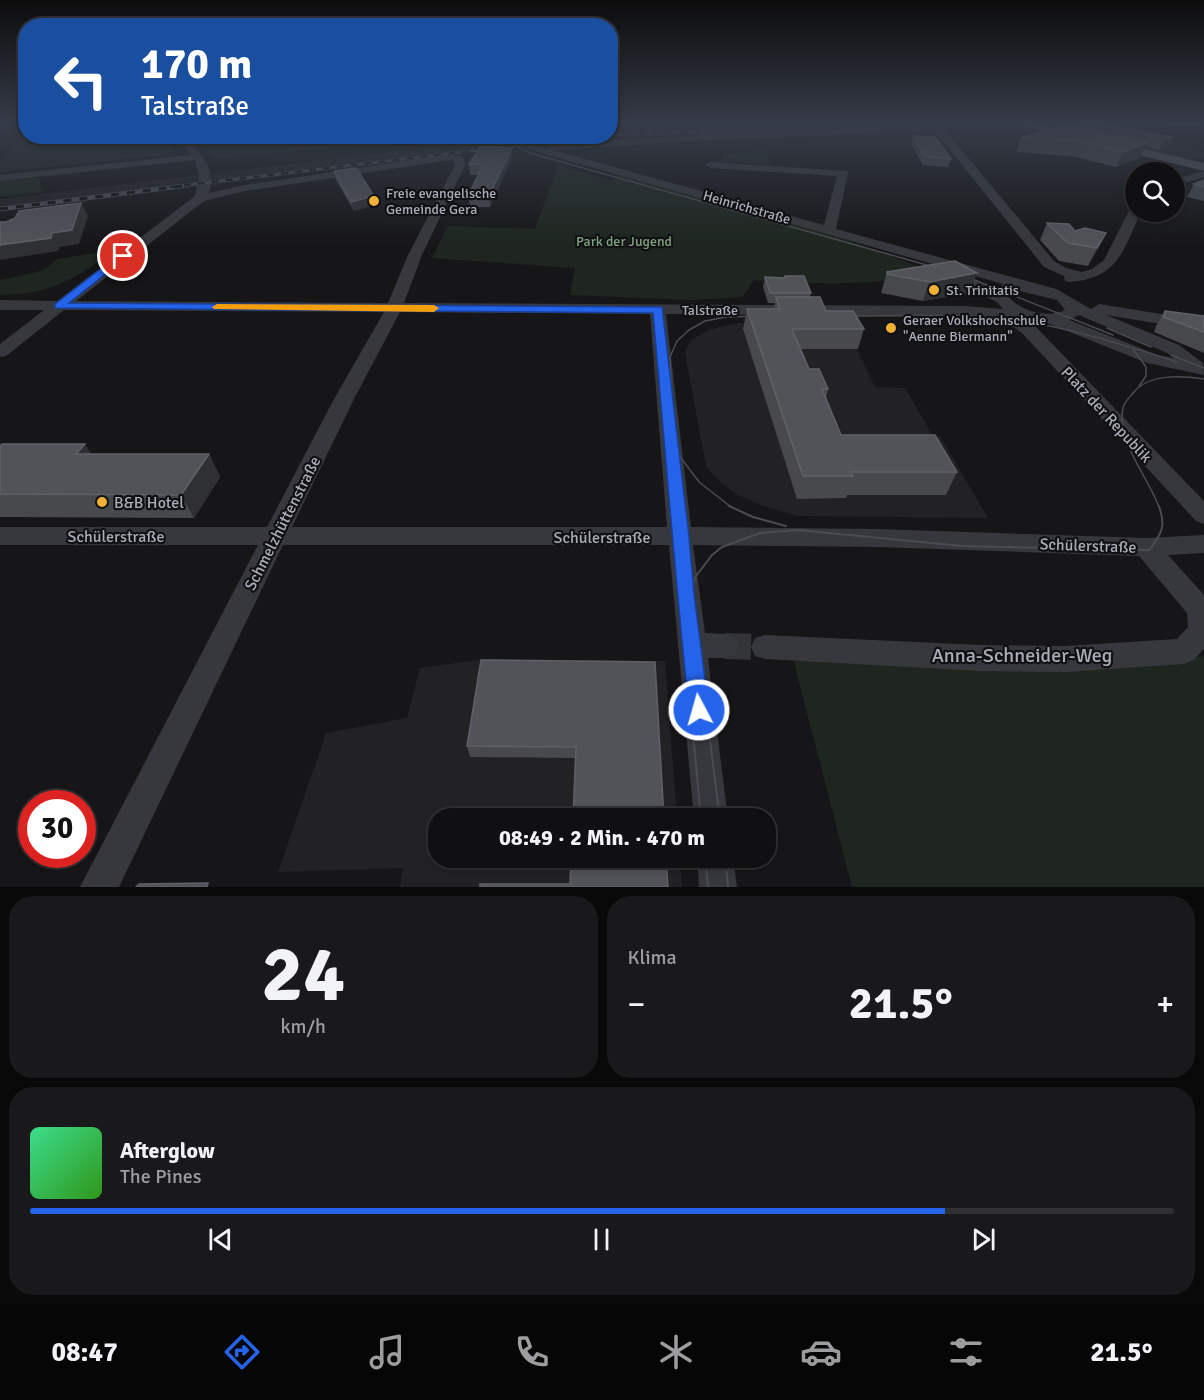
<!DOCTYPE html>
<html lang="de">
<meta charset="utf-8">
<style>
body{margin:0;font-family:Signika,sans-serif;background:#19191b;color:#f1f3f6;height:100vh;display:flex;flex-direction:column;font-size:22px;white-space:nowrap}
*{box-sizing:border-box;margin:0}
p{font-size:20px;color:#9c9d9f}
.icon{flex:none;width:33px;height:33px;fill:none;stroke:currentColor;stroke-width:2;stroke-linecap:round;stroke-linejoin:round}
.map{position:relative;height:887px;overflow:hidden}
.sheet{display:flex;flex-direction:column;gap:9px;padding:9px;background:#09090a;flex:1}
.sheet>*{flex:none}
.banner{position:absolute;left:18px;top:18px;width:600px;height:126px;border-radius:24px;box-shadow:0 3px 9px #0003,0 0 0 2px #303032;background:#1a4fa0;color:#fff;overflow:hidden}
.fabs{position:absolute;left:1125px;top:162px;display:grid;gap:12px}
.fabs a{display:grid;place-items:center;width:60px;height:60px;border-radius:50%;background:#101012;box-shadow:0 3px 9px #0003,0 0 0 2px #303032;font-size:30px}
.speed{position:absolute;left:18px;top:790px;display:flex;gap:12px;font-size:30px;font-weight:700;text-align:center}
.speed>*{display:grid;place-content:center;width:78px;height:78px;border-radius:50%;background:#101012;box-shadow:0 3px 9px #0003,0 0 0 2px #303032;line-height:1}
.speed .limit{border:9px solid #d22;background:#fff;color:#111}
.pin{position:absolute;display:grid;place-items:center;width:51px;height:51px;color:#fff;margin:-26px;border:3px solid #fff;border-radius:50%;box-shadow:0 2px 6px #0007}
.me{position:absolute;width:66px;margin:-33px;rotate:354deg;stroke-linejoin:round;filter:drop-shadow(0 0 4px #0008)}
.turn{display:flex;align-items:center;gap:21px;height:126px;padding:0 24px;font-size:27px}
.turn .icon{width:78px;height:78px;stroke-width:2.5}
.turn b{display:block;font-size:42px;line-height:51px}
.big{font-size:45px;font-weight:800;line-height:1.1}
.sheet .tile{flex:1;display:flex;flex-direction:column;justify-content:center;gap:9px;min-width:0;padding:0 21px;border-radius:24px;background:#19191b}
.sheet .dial{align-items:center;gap:0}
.dial b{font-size:78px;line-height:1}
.song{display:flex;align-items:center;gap:18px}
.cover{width:72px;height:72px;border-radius:9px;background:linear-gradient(135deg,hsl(150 70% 55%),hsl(110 70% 35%))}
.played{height:6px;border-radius:3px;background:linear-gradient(90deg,#2563eb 80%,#303032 80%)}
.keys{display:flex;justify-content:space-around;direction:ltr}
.heat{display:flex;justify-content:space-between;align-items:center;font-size:33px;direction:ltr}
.sheet .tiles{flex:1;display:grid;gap:9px;grid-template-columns:1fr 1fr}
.tile:last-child{grid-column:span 2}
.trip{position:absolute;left:428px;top:808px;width:348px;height:60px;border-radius:24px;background:#101012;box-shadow:0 3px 9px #0003,0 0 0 2px #303032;font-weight:800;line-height:60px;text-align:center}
.tabs{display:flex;height:96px;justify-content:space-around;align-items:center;background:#060607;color:#9c9d9f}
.tabs .icon{width:42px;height:42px}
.tabs .active{color:#2563eb}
.tabs b{font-size:27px;color:#f1f3f6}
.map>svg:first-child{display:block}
.built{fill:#222225}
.green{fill:#1e261f}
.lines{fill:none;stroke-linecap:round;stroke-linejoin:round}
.minor-tunnel{stroke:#333438;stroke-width:26;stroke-dasharray:26 14;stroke-linecap:butt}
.minor{fill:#37383d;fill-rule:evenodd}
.major{fill:#53555c;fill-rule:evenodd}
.tram-far1{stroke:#4a4c52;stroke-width:1.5}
.tram{stroke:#4a4c52;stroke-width:2}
.rail-far1-casing{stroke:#4a4c52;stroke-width:3}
.rail-casing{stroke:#4a4c52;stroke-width:4.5}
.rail-far1{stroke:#111113;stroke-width:2;stroke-dasharray:7;stroke-linecap:butt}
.rail{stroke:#111113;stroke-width:3;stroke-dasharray:8;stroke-linecap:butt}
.wall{fill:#47494d}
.shaded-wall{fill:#2f3033}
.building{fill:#525359;stroke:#5f6168;stroke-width:1.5}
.route{fill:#2563eb;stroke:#184099;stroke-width:1.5}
.slow{fill:#f59e0b}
.poi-dot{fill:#f2b134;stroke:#111113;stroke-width:2}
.labels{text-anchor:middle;stroke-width:4.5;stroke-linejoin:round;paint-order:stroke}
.far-poi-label{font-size:14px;fill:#a8adb8;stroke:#111113;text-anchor:start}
.far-street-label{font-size:14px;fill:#a8adb8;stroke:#111113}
.far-park-label{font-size:14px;fill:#7fa381;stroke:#111113}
.street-label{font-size:16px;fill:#a8adb8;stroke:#111113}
.poi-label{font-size:16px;fill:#a8adb8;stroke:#111113;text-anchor:start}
.near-street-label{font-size:20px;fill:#a8adb8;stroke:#111113}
</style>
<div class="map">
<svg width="1204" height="887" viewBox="0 0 1204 887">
<rect width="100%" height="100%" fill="#161618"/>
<g class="built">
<path d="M833 122H998L601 138 508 147 0 212V199L518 137 610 136 611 129Z"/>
<path d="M1034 122H1204V127L1053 122 1125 125 1204 152V158L1187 159 1040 125 1044 122Z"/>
<path d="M25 132 26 136 173 137 172 152 165 155 0 172V158Z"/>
<path d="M199 137H459L456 140H355L353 146 217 158Z"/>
<path d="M737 323 844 324 875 387 905 388 933 436H940L988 518 798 516 766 507 738 495 720 482 706 467 685 352 691 340 709 330Z"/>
<path d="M486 659 665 661 677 819H438V858H680L682 887H400L403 868 278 872 326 733 407 718 420 668Z"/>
</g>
<g class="green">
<path d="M754 150 768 151 769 164 721 161V154L754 153Z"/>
<path d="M558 165 612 181 624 175 826 232 917 266 930 275C869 285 816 285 754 280L742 297 693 300 570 295 575 268 432 258 448 226 535 229Z"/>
<path d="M39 178 42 192 0 197V181Z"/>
<path d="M109 251 108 255C73 281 44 295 0 295V280L37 272 48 267 57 259Z"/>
<path d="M791 651 1179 661 1204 656V887H852Z"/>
</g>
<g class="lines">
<path class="minor-tunnel" d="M725 646 765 647"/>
<g class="minor">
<path d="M1020 122 1031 124 1026 127 945 130 1054 261 1066 268 1082 272 1092 269 1104 260 1130 209 1136 205V212H1141C1123 250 1119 278 1070 282L1065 281 1064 276 1044 267 935 131 711 140 553 150 824 225 837 176 710 168 705 165 710 162 847 171 848 173 836 229 1056 289 1091 309 1099 304 1204 321V331L1106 315 1179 345 1203 363 1204 375 1147 363 1047 323 1026 320 1035 326 1204 501V524L1196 521 1023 334 1003 319 965 316 666 314 691 527 877 529 1146 538 1204 535V553L1168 555 1204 595V649L1194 660 1184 664 1065 672 980 671 765 659 755 656 751 647 755 638 765 635 980 645 1065 646 1177 639 1188 627 1187 613 1139 556 877 547 693 545 705 633 725 634 735 637 739 646 735 655 725 658H708L728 819H694L669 545H283L119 887H80L258 545H0V527H267L334 399 384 312 64 310 6 356 0 357V344L44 310H0V300L57 301 195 196 199 177 195 160 0 181V175L191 155 183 145 180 136H190C196 159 217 160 209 193L245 185 451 154 463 157 465 165 422 255 404 303 965 306 1003 309 997 302 952 281 950 278 952 275H962L996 290 1003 284 538 152 524 147 516 136H526L532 143 546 148 550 144 711 134ZM451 160 454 161 455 165 408 255 388 303 76 301 204 201 245 191ZM1020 291 1057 300 1065 310C1047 319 1020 311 1008 296L1012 292ZM400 312 650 314 667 527H292L354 399ZM1079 315 1167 353 1174 358 1158 355 1069 320Z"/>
<path d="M1204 171V177L1174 186V179Z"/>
<path d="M697 858H733L737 887H699Z"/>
</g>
<path class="major" d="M1012 122H1031L1204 163V171L1014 124Z"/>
<g class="tram-far1">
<path d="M506 136 516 146 530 153 962 275 1113 335"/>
<path d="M841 316C899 316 959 313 1016 320 1071 328 1124 345 1177 362"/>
<path d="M1107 328 1151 347"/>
<path d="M1133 349 1146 367V376L1139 386"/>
<path d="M1171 355 1204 368"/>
<path d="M678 454 699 482 731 507"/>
<path d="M683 507 674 437 670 357 677 341 689 330 705 321 726 317 763 316"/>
<path d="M1159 507C1148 476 1116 442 1123 408 1124 402 1130 397 1133 393 1149 373 1182 376 1204 379"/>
</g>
<g class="tram">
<path d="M683 506 690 583 720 819"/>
<path d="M729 506 753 517 786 526"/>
<path d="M701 819 682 614 696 576 712 555 722 547 760 533 798 530 962 546 1149 550C1162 534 1166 526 1159 506"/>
<path d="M705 858 708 887"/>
<path d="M725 858 728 887"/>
</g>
<defs>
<g id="rail-far1">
<path d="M1131 122 1204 125"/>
<path d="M610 135 933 122"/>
<path d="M170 187 595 136"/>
</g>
<path id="rail" d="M0 209 182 186"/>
</defs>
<use href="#rail-far1" class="rail-far1-casing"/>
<use href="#rail" class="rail-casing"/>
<use href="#rail-far1" class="rail-far1"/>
<use href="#rail" class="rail"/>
</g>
<g class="wall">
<path d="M1083 122H1096L1171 137 1165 148 1159 150 1145 147 1140 158 1116 167 1072 156 1016 152 1021 138 1081 127Z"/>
<path d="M373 136H452V137L373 138Z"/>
<path d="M913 136 951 159 948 167 923 165 911 144Z"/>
<path d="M495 147 512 148V157L490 207H470L468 196 478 175H470L469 164Z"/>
<path d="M334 171 376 204 354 211 336 180Z"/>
<path d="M1204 180V201L1187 197 1194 184Z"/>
<path d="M1047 223 1075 231 1106 233 1088 266 1059 261 1040 240Z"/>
<path d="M955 261 969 293 923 301 881 293 887 272Z"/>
<path d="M785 276 811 293 810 297 826 311 864 329 858 349H801L809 369 828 389 826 398 841 435 957 472 946 495H847L846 498 797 499 743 329 747 309H774L775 303H768L763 287 765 277 784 278Z"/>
<path d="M1165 311 1204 316V353L1154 332 1156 326Z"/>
<path d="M0 446 91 454H209L220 477 194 518 0 517Z"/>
<path d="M655 662 575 758 470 757 467 746Z"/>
</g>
<g class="shaded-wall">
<path d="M1171 137 1165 148 1159 150 1165 139Z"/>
<path d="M1147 143 1140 158 1116 167 1123 152Z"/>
<path d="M512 148V157L490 207 489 196Z"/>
<path d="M374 196 376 204 354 211 351 202Z"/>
<path d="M81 203 88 216 79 244 60 247 58 251 0 260V245L52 233Z"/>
<path d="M1106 233 1097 251 1088 266 1097 248Z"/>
<path d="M977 273 969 293 923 301 929 282Z"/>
<path d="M85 444 99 467 76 454Z"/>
<path d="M209 454 220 477 194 518 181 495Z"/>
</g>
<g class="building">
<path d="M1088 122H1096L1171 137 1165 139Z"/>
<path d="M1065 124 1147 143 1123 152 1078 141 1021 138Z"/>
<path d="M913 136 935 137 951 159 925 157Z"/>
<path d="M483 142 495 147 512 148 489 196H468L483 165 469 164Z"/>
<path d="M356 168 374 196 351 202 334 171Z"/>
<path d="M1204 180V187L1194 184Z"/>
<path d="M81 203 72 230 52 233 51 238 0 245V222H6L15 218 19 211Z"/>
<path d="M1047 223 1069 224 1075 231 1085 228 1106 233 1097 248 1068 243Z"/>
<path d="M955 261 977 273 929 282 887 274V272Z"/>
<path d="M785 276H804L811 293H770L765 277 785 278Z"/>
<path d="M776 297H820L826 311H853L864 329H792L809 369H819L828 389H822L841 435H935L957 472H851L853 476H803L747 309H780Z"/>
<path d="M1165 311 1204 316V332L1163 317Z"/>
<path d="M2 444H85L76 454H209L181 495 0 494V446Z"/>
<path d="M481 660 655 662 664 819H573L576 747 467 746Z"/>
<path d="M571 858H666L668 887H480V884H570Z"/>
<path d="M208 883 207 887H136L139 884Z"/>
</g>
<linearGradient id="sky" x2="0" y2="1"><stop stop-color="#0c0c0d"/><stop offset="0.5" stop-color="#363c48"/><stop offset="1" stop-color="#363c48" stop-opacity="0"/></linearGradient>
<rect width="1204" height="246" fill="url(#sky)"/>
<path class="route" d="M120 254 128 256 69 303 662 307 689 537 694 594 709 710 706 717 699 720 692 717 689 710C675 578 665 445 653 313L55 308V304Z"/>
<path class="slow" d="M217 304 434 305 439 308 434 312 214 309 212 307Z"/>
<g class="poi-dot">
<circle cx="374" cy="201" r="6"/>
<circle cx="934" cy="290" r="6"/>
<circle cx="891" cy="328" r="6"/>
<circle cx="102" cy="502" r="6"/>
</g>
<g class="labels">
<g class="far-poi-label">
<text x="386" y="198">Freie evangelische<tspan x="386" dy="16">Gemeinde Gera</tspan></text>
<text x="946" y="295">St. Trinitatis</text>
<text x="903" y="325">Geraer Volkshochschule<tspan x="903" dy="16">"Aenne Biermann"</tspan></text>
</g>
<g class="far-street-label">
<text transform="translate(747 207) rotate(16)" y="5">Heinrichstraße</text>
<text x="710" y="315">Talstraße</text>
</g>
<g class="far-park-label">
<text x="624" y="246">Park der Jugend</text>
</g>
<g class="street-label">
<text transform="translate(1107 414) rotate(47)" y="6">Platz der Republik</text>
<text transform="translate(282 523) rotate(-63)" y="6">Schmelzhüttenstraße</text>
<text x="116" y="542">Schülerstraße</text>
<text x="602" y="543">Schülerstraße</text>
<text transform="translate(1088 545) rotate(2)" y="6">Schülerstraße</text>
</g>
<g class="poi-label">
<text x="114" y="508">B&amp;B Hotel</text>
</g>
<g class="near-street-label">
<text x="1022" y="662">Anna-Schneider-Weg</text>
</g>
</g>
</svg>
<div class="fabs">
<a><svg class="icon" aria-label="search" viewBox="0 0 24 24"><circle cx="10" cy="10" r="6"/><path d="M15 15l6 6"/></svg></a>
</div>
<div class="speed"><div class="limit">30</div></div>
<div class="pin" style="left:123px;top:256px;background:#d93025"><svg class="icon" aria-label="arrive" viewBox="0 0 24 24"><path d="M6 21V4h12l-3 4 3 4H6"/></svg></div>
<svg class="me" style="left:699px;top:710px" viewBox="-20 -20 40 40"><circle r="17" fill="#2563eb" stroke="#fff" stroke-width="3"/><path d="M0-11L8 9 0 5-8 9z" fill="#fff"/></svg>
<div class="trip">08:49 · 2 Min. · 470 m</div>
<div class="banner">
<div class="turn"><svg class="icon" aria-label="left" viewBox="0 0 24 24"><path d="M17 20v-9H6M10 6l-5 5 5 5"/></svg><div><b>170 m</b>Talstraße</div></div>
</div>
</div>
<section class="sheet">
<div class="tiles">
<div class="tile dial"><b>24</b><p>km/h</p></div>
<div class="tile"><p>Klima</p>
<div class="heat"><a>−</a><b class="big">21.5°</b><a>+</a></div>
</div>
<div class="tile">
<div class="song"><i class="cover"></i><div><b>Afterglow</b><p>The Pines</p></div></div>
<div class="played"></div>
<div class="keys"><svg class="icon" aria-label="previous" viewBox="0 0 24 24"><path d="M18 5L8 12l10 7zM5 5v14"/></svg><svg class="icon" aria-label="pause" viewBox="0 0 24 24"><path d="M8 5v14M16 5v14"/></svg><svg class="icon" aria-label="next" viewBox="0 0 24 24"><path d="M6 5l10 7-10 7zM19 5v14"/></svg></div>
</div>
</div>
</section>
<nav class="tabs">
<b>08:47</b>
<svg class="icon active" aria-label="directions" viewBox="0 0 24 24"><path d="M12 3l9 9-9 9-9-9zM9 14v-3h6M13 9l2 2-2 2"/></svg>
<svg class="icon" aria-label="music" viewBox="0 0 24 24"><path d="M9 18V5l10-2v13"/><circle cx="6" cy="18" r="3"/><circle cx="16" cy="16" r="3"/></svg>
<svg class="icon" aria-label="phone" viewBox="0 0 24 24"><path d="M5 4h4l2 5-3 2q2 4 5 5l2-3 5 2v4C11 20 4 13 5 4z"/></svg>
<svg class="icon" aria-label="climate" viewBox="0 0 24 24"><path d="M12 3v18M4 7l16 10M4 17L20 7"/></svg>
<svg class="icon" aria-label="car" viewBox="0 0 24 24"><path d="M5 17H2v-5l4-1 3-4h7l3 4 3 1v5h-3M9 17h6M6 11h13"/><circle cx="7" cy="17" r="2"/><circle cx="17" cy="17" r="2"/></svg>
<svg class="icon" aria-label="filters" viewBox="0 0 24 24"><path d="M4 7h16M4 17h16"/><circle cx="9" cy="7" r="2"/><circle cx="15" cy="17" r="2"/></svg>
<b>21.5°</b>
</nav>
